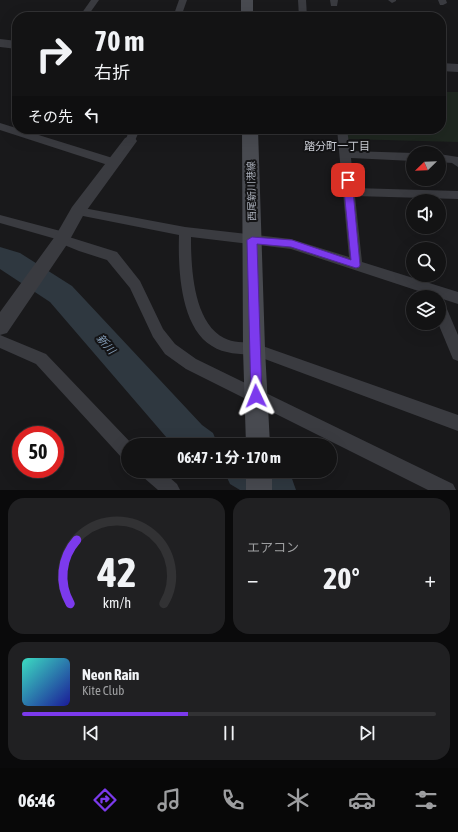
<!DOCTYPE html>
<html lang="ja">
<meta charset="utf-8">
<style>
body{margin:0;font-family:"Asap Condensed","Noto Sans JP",sans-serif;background:#202022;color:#f1f3f6;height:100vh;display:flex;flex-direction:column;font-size:15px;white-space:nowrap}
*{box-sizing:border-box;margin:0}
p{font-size:13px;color:#9d9ea0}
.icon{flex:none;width:22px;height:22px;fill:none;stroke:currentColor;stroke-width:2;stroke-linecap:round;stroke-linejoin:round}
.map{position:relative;height:490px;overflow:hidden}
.sheet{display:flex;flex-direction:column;gap:8px;padding:8px;background:#0a0a0b;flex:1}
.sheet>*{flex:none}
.top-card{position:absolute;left:12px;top:12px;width:434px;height:122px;border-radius:16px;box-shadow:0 4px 16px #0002,0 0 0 1px #323234;background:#131314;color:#f1f3f6;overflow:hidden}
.needle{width:26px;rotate:247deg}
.buttons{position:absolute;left:406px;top:146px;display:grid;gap:8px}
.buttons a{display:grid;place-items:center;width:40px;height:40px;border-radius:50%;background:#131314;box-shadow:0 4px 16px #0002,0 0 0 1px #323234;font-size:20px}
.speed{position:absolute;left:12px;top:426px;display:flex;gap:8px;font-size:20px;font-weight:700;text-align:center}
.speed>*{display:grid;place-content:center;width:52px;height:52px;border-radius:50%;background:#131314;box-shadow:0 4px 16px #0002,0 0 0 1px #323234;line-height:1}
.speed .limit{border:6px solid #d22;background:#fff;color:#111}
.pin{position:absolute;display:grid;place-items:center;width:34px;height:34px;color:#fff;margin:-17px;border-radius:8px;box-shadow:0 2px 6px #0006}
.me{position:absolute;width:44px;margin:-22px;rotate:358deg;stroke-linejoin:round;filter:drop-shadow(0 0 3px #0008)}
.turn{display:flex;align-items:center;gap:14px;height:84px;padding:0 16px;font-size:18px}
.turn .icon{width:52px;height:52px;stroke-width:2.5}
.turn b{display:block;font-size:28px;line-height:34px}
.then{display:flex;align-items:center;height:38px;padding:0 16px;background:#0003;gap:8px;font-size:15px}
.big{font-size:30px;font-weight:700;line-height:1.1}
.sheet .widget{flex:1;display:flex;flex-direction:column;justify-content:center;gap:6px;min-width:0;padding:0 14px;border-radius:16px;background:#202022}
.sheet .dial{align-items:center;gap:0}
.dial svg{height:104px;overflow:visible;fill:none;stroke:#323234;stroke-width:7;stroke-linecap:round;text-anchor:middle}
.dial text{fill:#f1f3f6;stroke:none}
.song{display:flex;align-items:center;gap:12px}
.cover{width:48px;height:48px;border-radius:6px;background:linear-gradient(135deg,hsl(170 70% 55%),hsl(240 70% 35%))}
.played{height:4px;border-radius:2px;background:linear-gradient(90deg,#7c3aed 40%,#323234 40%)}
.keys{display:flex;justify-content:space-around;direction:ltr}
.heat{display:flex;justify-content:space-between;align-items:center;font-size:22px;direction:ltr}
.sheet .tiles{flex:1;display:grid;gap:8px;grid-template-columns:1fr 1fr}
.widget:last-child{grid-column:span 2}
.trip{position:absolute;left:121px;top:438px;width:216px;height:40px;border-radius:20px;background:#131314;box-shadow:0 4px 16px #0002,0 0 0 1px #323234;font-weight:700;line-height:40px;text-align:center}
.tabs{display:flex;height:64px;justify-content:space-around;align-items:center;background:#080808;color:#9d9ea0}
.tabs .icon{width:28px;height:28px}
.tabs .on{color:#7c3aed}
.tabs b{font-size:18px;color:#f1f3f6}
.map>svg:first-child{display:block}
.green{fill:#1f2720}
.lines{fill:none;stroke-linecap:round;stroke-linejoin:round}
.river{fill:#2f3840;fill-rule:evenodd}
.minor{fill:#3a3b40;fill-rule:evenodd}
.tertiary{fill:#3a3b40;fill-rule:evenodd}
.secondary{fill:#484a50;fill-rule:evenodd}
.route{fill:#7c3aed;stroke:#51269a}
.labels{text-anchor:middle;stroke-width:4;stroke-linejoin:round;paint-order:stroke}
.street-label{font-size:10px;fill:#abb0bb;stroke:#141416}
.neighbourhood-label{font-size:11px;fill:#cccfd7;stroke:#141416}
.water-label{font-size:11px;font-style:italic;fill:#839cb6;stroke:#141416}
</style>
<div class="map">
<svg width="458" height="490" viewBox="0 0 458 490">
<rect width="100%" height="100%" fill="#19191b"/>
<path class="green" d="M441 92H458V142L347 139 345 129H441Z"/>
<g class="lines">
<g class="river">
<path d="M0 247 20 253 72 286 202 425 213 433 218 445H173L50 302 0 269Z"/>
<path d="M224 471H280L291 476 296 490H240L230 484Z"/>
</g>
<g class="minor">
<path d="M91 0H99L87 17H79Z"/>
<path d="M179 0H187L181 17H173Z"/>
<path d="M298 0H306L307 17H299Z"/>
<path d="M330 0H338L337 6H331Z"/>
<path d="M388 0H396V1L392 3Z"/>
<path d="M438 0H446L447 3 443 5H440Z"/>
<path d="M0 123 119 160 121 163 115 167 111 166 0 130Z"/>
<path d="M130 129H140L134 143 130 144 125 141Z"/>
<path d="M337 129H347L350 151 413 153V161L351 158 354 188 458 191V199L355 196 362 262 458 292V304L291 249 191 237C191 267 193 322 224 338 233 343 244 342 254 343L458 415V431L254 355C240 354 224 354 212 346 180 327 178 268 179 235L78 215 74 214 72 211 74 208 78 207 185 227 291 239 349 257Z"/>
<path d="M439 154 458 157V167L452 163 439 162Z"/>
<path d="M0 215 68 233 69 237 117 252 140 281 163 329 175 344 196 359 453 484 456 490H428L186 369 165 354 153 337 130 288 107 260 79 251 57 242 56 239 0 223Z"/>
<path d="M439 300 444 302 458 335V361L453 359 438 323Z"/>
<path d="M0 335 46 354 133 445H128V460L122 458 36 364 0 348Z"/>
<path d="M140 471H162L177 484 180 490H158L143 477Z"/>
</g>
<g class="tertiary">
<path d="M0 39 17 41V49L0 47Z"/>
<path d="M441 63 458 64V72L441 71Z"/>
<path d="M130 136 135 138 137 141 84 214 68 243 7 333 0 335V312L56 235 72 207 125 138Z"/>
</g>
<g class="secondary">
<rect x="241" y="0" width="12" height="17"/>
<path d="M242 129H258L265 349 270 445H246L243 349Z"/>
<rect x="246" y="471" width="26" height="19"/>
</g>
</g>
<path class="route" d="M348 177 352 180 360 265 359 267 356 268 291 247 257 244 262 396 260 400 256 401 252 400 251 396 247 240 252 237 292 240 351 260 343 180Z"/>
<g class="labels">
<g class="street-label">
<text transform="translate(251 191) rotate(-91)" y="4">西尾新川港線</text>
</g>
<g class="neighbourhood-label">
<text x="337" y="150">踏分町一丁目</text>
</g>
<g class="water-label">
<text transform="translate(106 344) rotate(48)" y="4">新川</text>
</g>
</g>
</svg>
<div class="buttons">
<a><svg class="needle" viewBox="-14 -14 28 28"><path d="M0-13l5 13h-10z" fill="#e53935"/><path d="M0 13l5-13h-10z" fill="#9d9ea0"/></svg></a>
<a><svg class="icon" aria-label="sound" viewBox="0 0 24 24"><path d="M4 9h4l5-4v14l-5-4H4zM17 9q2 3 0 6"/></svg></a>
<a><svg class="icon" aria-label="search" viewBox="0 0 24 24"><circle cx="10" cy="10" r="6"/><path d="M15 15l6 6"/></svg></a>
<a><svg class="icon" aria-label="layers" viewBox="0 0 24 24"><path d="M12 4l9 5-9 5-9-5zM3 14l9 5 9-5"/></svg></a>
</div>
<div class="speed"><div class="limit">50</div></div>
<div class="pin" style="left:348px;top:180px;background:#d93025"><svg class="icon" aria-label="arrive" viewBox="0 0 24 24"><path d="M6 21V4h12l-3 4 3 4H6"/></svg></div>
<svg class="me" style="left:256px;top:396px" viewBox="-20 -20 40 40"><path d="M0-17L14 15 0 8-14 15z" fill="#7c3aed" stroke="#fff" stroke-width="4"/></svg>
<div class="trip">06:47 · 1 分 · 170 m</div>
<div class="top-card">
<div class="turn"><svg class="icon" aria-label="right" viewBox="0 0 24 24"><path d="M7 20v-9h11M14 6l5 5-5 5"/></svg><div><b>70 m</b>右折</div></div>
<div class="then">その先<svg class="icon" aria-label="left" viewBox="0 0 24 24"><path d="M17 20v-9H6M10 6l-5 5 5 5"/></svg></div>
</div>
</div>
<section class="sheet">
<div class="tiles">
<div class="widget dial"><svg viewBox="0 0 100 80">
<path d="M14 69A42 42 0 1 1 86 69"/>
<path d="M14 69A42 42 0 0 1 19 20" stroke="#7c3aed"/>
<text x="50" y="56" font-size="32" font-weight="700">42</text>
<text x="50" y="72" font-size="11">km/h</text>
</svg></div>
<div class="widget"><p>エアコン</p>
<div class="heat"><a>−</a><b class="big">20°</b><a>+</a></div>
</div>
<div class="widget">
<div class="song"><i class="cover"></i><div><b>Neon Rain</b><p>Kite Club</p></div></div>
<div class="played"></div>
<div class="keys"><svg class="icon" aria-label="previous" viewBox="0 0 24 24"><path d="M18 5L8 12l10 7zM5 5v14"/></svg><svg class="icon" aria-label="pause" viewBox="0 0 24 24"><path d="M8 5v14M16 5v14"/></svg><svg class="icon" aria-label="next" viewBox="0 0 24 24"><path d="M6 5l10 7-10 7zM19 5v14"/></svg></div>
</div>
</div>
</section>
<nav class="tabs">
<b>06:46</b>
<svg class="icon on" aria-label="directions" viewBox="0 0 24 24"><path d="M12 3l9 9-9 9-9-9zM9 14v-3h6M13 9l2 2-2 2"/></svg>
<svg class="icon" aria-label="music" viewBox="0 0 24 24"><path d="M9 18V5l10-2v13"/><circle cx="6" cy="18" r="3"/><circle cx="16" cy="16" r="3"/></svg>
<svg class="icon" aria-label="phone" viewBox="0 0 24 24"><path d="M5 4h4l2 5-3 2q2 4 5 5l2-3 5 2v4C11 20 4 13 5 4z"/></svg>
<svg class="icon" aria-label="climate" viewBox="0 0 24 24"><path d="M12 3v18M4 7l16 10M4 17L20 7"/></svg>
<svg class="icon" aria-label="car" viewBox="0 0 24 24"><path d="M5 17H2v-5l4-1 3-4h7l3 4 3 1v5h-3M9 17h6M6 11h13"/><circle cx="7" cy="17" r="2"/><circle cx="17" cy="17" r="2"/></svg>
<svg class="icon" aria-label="filters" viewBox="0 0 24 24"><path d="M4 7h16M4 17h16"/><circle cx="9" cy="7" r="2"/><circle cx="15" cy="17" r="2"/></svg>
</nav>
